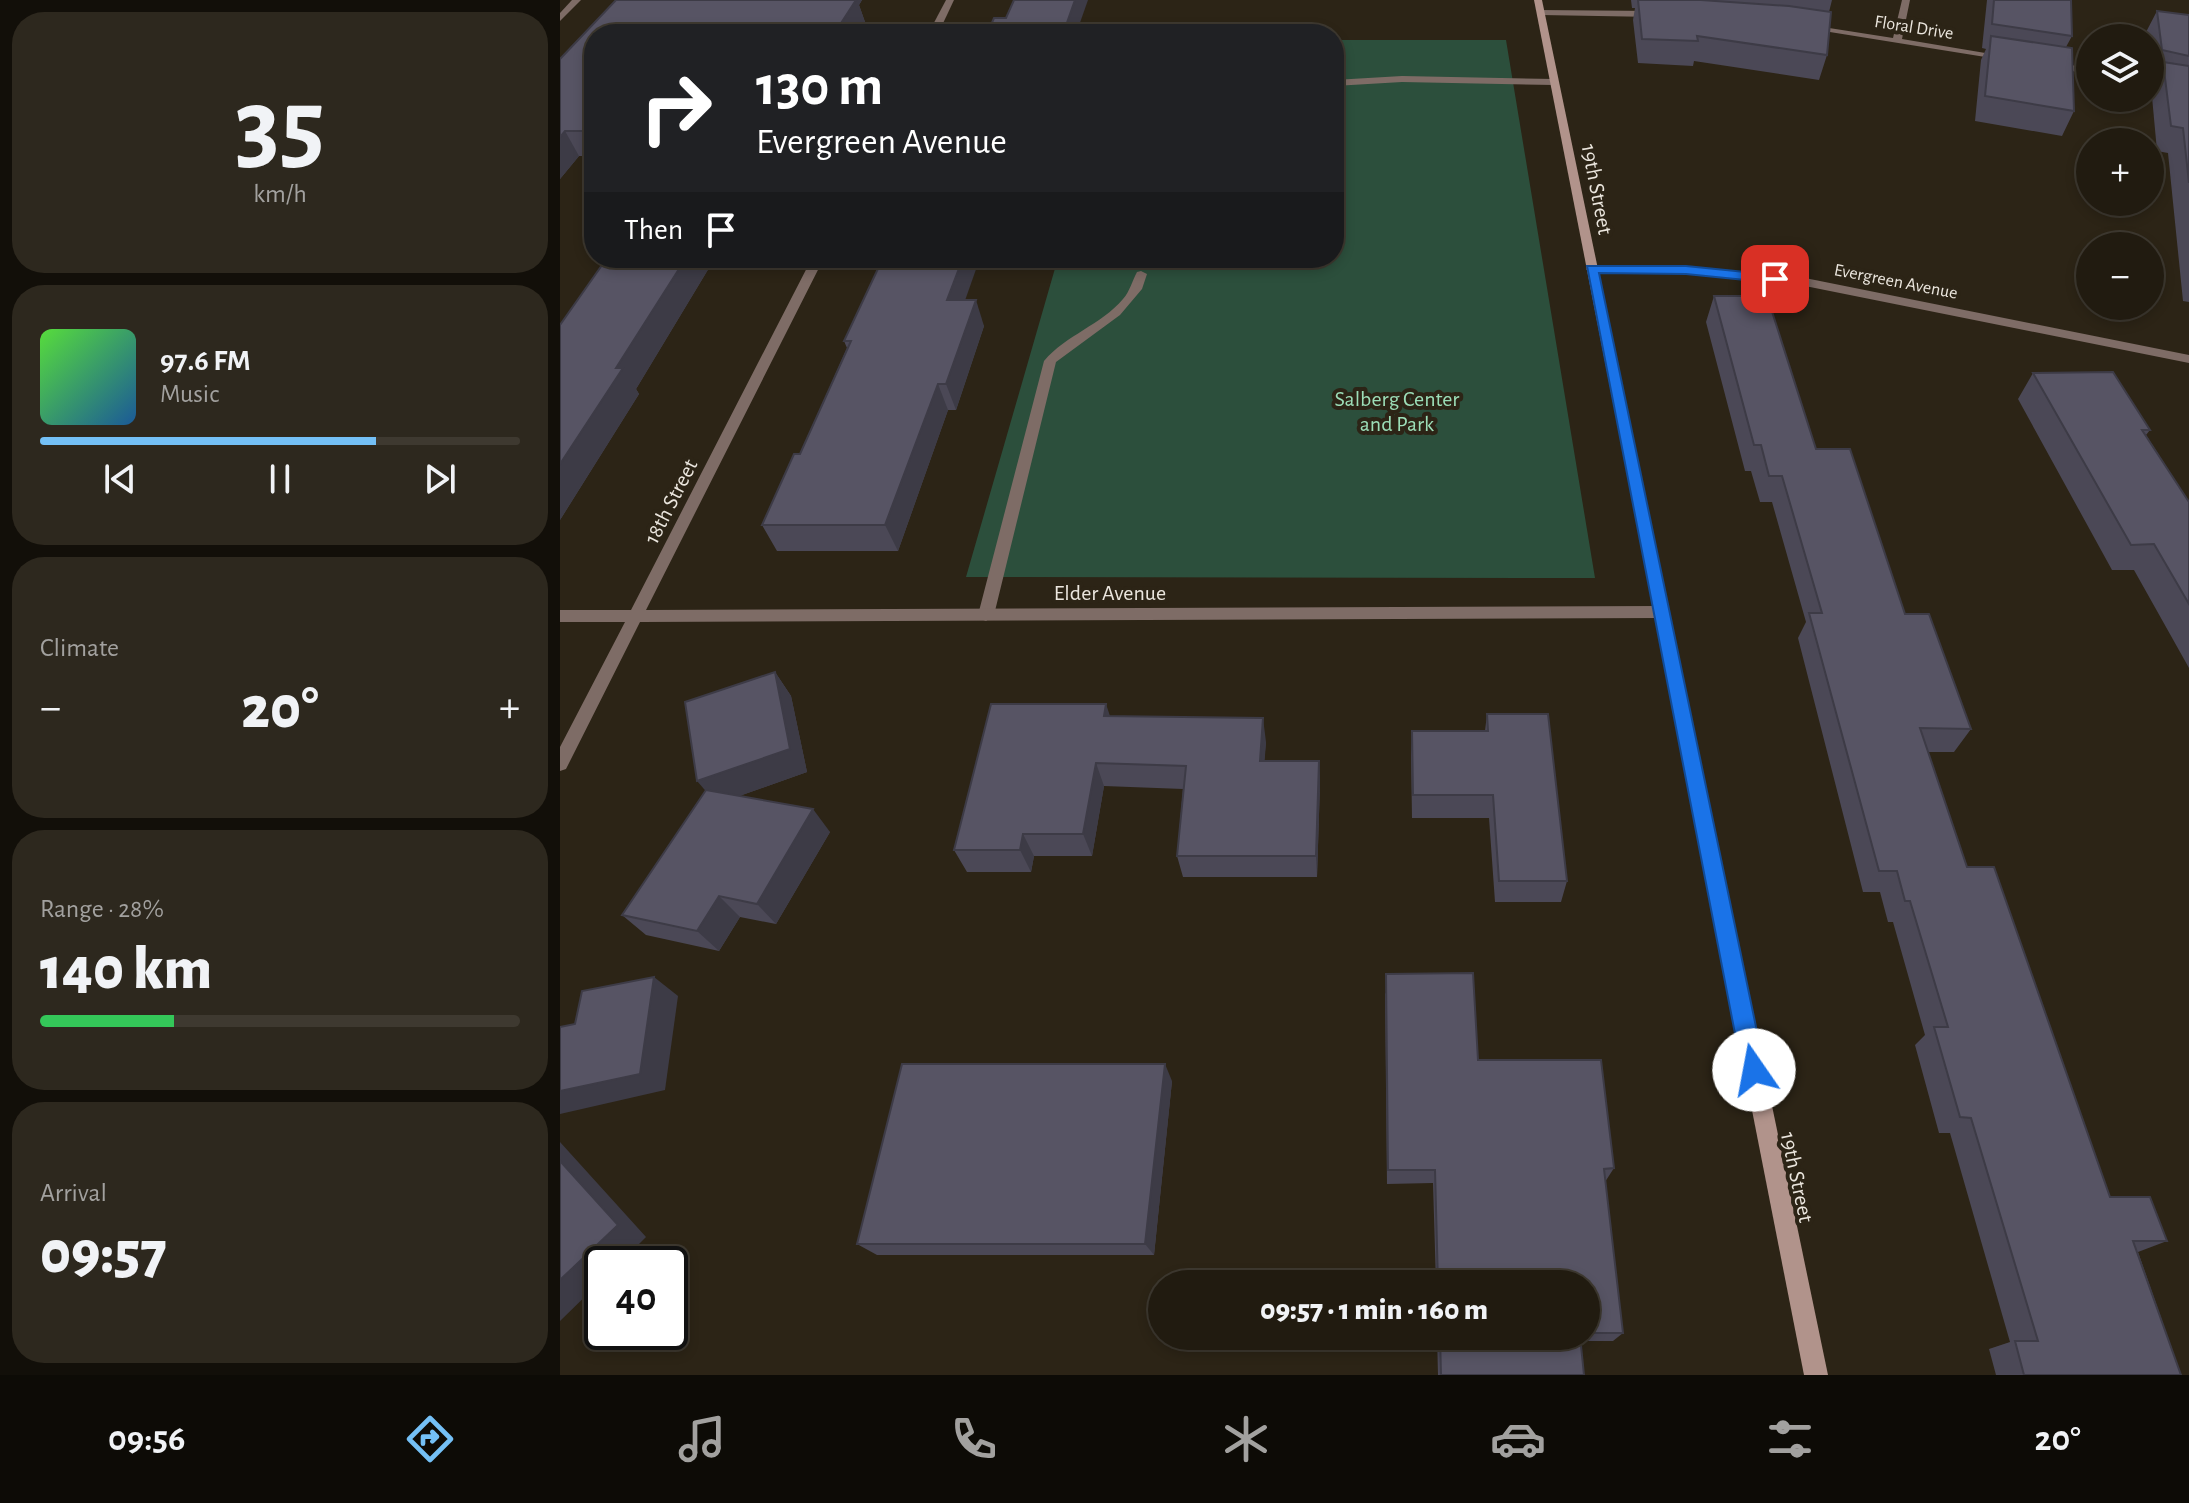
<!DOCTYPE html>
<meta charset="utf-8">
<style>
body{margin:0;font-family:"Alegreya Sans",sans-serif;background:#2d281e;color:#f1f3f6;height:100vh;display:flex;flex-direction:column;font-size:30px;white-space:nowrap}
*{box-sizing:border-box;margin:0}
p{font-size:26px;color:#a2a19f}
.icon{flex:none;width:44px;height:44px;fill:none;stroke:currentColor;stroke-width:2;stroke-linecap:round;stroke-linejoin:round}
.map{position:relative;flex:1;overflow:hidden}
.details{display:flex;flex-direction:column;gap:12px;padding:12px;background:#120f09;width:560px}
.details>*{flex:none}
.top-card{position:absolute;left:24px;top:24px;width:760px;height:244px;border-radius:32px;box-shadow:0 4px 12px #0003,0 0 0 2px #3e3930;background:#202124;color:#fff;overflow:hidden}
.controls{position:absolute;left:1516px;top:24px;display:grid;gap:16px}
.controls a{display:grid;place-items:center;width:88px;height:88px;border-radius:50%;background:#211b10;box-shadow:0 4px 12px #0003,0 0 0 2px #3e3930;font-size:40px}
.speed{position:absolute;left:24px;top:1246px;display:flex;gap:16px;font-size:40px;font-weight:700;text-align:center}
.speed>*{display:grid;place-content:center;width:104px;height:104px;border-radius:50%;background:#211b10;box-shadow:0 4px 12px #0003,0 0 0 2px #3e3930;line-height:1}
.speed .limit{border:4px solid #111;border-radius:12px;background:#fff;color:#111}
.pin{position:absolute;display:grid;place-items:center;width:68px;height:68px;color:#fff;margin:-34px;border-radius:16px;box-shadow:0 4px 12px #0006}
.me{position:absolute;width:88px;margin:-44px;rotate:348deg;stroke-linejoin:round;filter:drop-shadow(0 0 6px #0008)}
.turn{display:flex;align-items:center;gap:28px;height:168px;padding:0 40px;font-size:36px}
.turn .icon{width:104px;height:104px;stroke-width:2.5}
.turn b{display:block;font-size:56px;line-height:68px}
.then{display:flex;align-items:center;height:76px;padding:0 40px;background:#0003;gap:16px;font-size:30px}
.big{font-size:60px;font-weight:800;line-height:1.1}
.details .card{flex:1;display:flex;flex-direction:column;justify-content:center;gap:12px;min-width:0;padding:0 28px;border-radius:32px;background:#2d281e}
.details .dial{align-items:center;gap:0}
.dial b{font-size:104px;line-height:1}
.song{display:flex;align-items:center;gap:24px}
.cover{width:96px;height:96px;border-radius:12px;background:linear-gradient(135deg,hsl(110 70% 55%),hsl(210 70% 35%))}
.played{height:8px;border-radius:4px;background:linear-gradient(90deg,#74c0f6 70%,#3e3930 70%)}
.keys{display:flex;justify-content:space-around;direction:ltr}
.heat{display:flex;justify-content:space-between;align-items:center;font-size:44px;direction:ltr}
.charge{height:12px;border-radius:6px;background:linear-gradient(90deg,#34c759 28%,#3e3930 0)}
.trip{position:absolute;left:588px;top:1270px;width:452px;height:80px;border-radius:40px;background:#211b10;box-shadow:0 4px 12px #0003,0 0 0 2px #3e3930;font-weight:800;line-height:80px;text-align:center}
.tabs{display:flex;height:128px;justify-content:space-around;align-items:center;background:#0d0b06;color:#a2a19f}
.tabs .icon{width:56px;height:56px}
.tabs .current{color:#74c0f6}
.tabs b{font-size:36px;color:#f1f3f6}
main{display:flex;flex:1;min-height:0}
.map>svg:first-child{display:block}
.green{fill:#2c4f3c}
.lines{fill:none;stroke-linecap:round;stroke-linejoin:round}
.lane{fill:#7e6c66;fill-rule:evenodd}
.street{fill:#7e6c66;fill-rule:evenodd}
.secondary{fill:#b1938b;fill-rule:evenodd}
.wall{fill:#4b4856}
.shaded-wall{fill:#3d3b46}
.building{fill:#575464;stroke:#3d3b46;stroke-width:2}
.route{fill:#1a73e8;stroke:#114b97;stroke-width:2}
.labels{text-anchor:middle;stroke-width:8;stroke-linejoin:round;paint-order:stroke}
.far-street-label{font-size:18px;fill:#ebe6de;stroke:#2c2416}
.street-label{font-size:22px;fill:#ebe6de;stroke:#2c2416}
.park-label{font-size:22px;fill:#9cdeb8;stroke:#2c2416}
</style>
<main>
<section class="details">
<div class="card dial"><b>35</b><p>km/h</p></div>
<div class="card">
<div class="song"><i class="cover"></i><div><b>97.6 FM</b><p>Music</p></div></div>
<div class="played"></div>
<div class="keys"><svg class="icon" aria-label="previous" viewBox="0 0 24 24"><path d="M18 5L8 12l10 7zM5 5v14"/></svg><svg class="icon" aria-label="pause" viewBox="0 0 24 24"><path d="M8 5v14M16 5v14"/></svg><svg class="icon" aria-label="next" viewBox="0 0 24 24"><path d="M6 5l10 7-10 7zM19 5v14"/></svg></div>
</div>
<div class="card"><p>Climate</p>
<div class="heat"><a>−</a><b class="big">20°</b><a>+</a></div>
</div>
<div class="card"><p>Range · 28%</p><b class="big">140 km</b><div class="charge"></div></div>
<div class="card"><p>Arrival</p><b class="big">09:57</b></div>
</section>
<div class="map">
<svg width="1629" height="1375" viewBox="0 0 1629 1375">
<rect width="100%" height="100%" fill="#2c2416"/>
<path class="green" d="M774 40H946L1035 578 406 577 498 258H774Z"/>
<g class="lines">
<g class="lane">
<path d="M842 76 994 79 999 82 994 85 842 82 774 86V80Z"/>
<path d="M581 271 587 274 582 289 560 315 496 362 434 615 426 621 421 619 418 615 484 361C506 335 541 325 563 299 570 291 572 281 577 272Z"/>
</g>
<g class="street">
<path d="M12 0H21L0 21V13Z"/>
<path d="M386 0H394L378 34H368Z"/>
<path d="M1342 0H1350L1342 39 1449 57 1444 60 1245 28 1250 25 1333 38Z"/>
<path d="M978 10 1095 11 1099 14 1095 17 981 15 978 14Z"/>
<path d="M1491 62 1530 68V74L1488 67V63Z"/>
<path d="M252 258H264L86 610 1100 606 1108 612 1100 618 80 622 6 769 0 771V747L65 622H0V610H71Z"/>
<path d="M1032 266 1126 267 1245 278 1629 355V363L1245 286 1126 273 1028 271 1026 269Z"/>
</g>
<path class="secondary" d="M974 0H982L1268 1375H1244Z"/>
</g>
<g class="wall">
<path d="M56 0H302L299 5 305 22 297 34H34V156H19L0 179V59Z"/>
<path d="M1071 0H1272L1269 12 1267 55 1259 80 1134 61 1133 66 1078 63 1073 20 1075 8H1072Z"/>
<path d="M1427 0H1511L1512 36 1506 47 1514 111 1502 136 1415 121 1421 60 1426 49 1422 48Z"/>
<path d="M1597 11 1629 15V302L1623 301 1608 153 1597 151 1591 86 1596 76 1590 74V38H1586L1585 34Z"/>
<path d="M35 258H155L76 389 79 394 0 520 41 267Z"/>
<path d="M1154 296 1256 449 1345 614 1411 729 1394 752H1368L1407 867 1550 1197 1607 1241 1578 1252 1621 1375H1436L1429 1349 1450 1342 1390 1133H1379L1355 1045 1365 1035 1333 922H1328L1320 892H1303L1238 638 1246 622 1212 502H1200L1191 471H1185L1146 322Z"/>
<path d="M405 300 424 326 396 410H388L338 551H217L202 525 240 454 287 348 284 341Z"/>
<path d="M1473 373 1590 430 1586 435 1629 502V668L1574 570H1552L1458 399Z"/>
<path d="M215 672 231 696 247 772 179 796 270 832 216 924 180 917 159 951 86 935 62 915 146 791Z"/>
<path d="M927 714 1007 881 1001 902H935L929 818H852L851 755 852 731H925Z"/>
<path d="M550 716 706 742 704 761H759L760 784 757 877H623L617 856 623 789 544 786 532 856H474L471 872H407L394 850Z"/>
<path d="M825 993 918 1060 1054 1168 1045 1182 1063 1333 1053 1341H1021L1024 1375H878L877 1336H1026V1284H876L873 1183 827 1184Z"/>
<path d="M612 1081 594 1255H317L297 1244Z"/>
</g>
<g class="shaded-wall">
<path d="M281 0H302L299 5 305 22 297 34H274Z"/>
<path d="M515 0H528L516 34H503Z"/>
<path d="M5 131 19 156 0 179V137Z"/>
<path d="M126 258H155L76 389 79 394 0 520V464L56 368Z"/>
<path d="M403 258H420L396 326 387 300Z"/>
<path d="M416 300 424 326 396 410 386 384Z"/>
<path d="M378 384 388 410 338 551 325 525Z"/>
<path d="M215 672 231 696 247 772 157 804 137 781Z"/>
<path d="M546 704 554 728 544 716Z"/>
<path d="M703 718 706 742 703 784 700 761Z"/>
<path d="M759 761 760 784 757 877 756 856Z"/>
<path d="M536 763 544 786 532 856 523 834Z"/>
<path d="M253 809 270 832 216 924 197 904Z"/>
<path d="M463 834 474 856 471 872 460 850Z"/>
<path d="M159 896 180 917 159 951 137 931Z"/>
<path d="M94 977 118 996 105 1090 0 1114V1091Z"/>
<path d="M605 1064 612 1081 594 1255 585 1244Z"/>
<path d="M0 1142 86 1237 59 1264H42V1280L0 1321Z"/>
</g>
<g class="building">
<path d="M56 0H296L274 34H34V131H5L0 137V59Z"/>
<path d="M454 0H515L503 34H427L434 18H446Z"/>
<path d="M1078 0H1141L1229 6 1271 12 1267 55 1137 36 1138 41 1082 39Z"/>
<path d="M1434 0H1511L1512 36 1432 24Z"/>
<path d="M1597 11 1629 15V56L1602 50Z"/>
<path d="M1431 36 1512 48 1514 111 1425 96Z"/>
<path d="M1603 62 1629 66V183L1623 128 1611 126Z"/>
<path d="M47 258H126L56 368H63L0 464V325Z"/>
<path d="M323 258H403L387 300H416L386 384H378L325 525H202L234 454H240L291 341H284Z"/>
<path d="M1154 296H1207L1256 449H1290L1345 614H1369L1411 729 1360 728 1407 867H1434L1550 1197H1590L1607 1241H1573L1621 1375H1464L1455 1341H1478L1411 1118 1400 1117 1374 1027H1388L1350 901H1345L1337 871H1319L1249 613H1262L1222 476H1209L1201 445H1194Z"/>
<path d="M1553 372 1590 430H1582L1629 502V604L1594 544 1571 545 1473 373Z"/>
<path d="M215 672 230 749 137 781 125 702Z"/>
<path d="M431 704H546L544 716 703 718 700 761H759L756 856H617L626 766 536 763 523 834H463L460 850H394Z"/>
<path d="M927 714H988L1007 881H939L933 795H853L852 731H928Z"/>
<path d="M146 790 253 809 197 904 159 896 137 931 62 915Z"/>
<path d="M913 973 918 1060H1041L1054 1168 1044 1169 1063 1333H1026V1284H878L875 1170H828L826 974Z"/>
<path d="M94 977 80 1074 0 1091V1027L15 1024 22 991Z"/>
<path d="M342 1064H605L585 1244H297Z"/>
<path d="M0 1161 58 1225 0 1280Z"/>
<path d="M880 1336H1020L1024 1375H881Z"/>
</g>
<path class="route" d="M1027 266H1126L1215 275 1222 279 1215 283 1126 274 1039 273 1205 1070 1202 1078 1194 1081 1186 1078 1182 1070Z"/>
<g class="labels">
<g class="far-street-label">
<text transform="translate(1354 27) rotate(9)" y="6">Floral Drive</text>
<text transform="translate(1336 281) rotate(11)" y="6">Evergreen Avenue</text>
</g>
<g class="street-label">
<text transform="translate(1038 189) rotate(79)" y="8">19th Street</text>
<text transform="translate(110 501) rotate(-63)" y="8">18th Street</text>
<text x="550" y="600">Elder Avenue</text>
<text transform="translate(1238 1177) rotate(78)" y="8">19th Street</text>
</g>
<g class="park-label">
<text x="837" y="406">Salberg Center<tspan x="837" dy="25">and Park</tspan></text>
</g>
</g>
</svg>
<div class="controls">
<a><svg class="icon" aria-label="layers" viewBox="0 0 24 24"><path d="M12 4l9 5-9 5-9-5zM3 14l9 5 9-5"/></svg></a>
<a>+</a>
<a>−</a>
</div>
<div class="speed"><div class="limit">40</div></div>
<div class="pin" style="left:1215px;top:279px;background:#d93025"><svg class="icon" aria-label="arrive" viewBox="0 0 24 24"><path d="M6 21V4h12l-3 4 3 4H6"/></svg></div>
<svg class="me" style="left:1194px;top:1070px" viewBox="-20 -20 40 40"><circle r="19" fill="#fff"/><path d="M0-13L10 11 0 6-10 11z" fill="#1a73e8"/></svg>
<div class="trip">09:57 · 1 min · 160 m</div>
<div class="top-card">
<div class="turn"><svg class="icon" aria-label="right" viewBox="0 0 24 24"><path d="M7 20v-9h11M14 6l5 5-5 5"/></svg><div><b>130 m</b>Evergreen Avenue</div></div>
<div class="then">Then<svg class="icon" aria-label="arrive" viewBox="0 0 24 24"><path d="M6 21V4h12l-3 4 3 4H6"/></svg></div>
</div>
</div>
</main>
<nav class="tabs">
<b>09:56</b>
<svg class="icon current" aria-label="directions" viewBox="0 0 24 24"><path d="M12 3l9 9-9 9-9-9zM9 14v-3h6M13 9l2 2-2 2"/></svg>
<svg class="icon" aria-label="music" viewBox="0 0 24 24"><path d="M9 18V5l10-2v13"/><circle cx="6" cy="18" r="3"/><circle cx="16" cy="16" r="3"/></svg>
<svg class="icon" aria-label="phone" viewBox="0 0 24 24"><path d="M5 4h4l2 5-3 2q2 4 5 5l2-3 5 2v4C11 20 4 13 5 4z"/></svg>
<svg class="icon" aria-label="climate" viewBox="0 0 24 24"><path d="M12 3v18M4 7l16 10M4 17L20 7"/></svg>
<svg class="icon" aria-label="car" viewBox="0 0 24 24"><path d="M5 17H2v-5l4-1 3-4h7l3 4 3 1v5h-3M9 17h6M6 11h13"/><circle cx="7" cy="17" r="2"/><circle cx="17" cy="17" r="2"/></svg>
<svg class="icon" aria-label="filters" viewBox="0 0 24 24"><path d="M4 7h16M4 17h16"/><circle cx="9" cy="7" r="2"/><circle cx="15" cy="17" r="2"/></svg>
<b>20°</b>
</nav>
